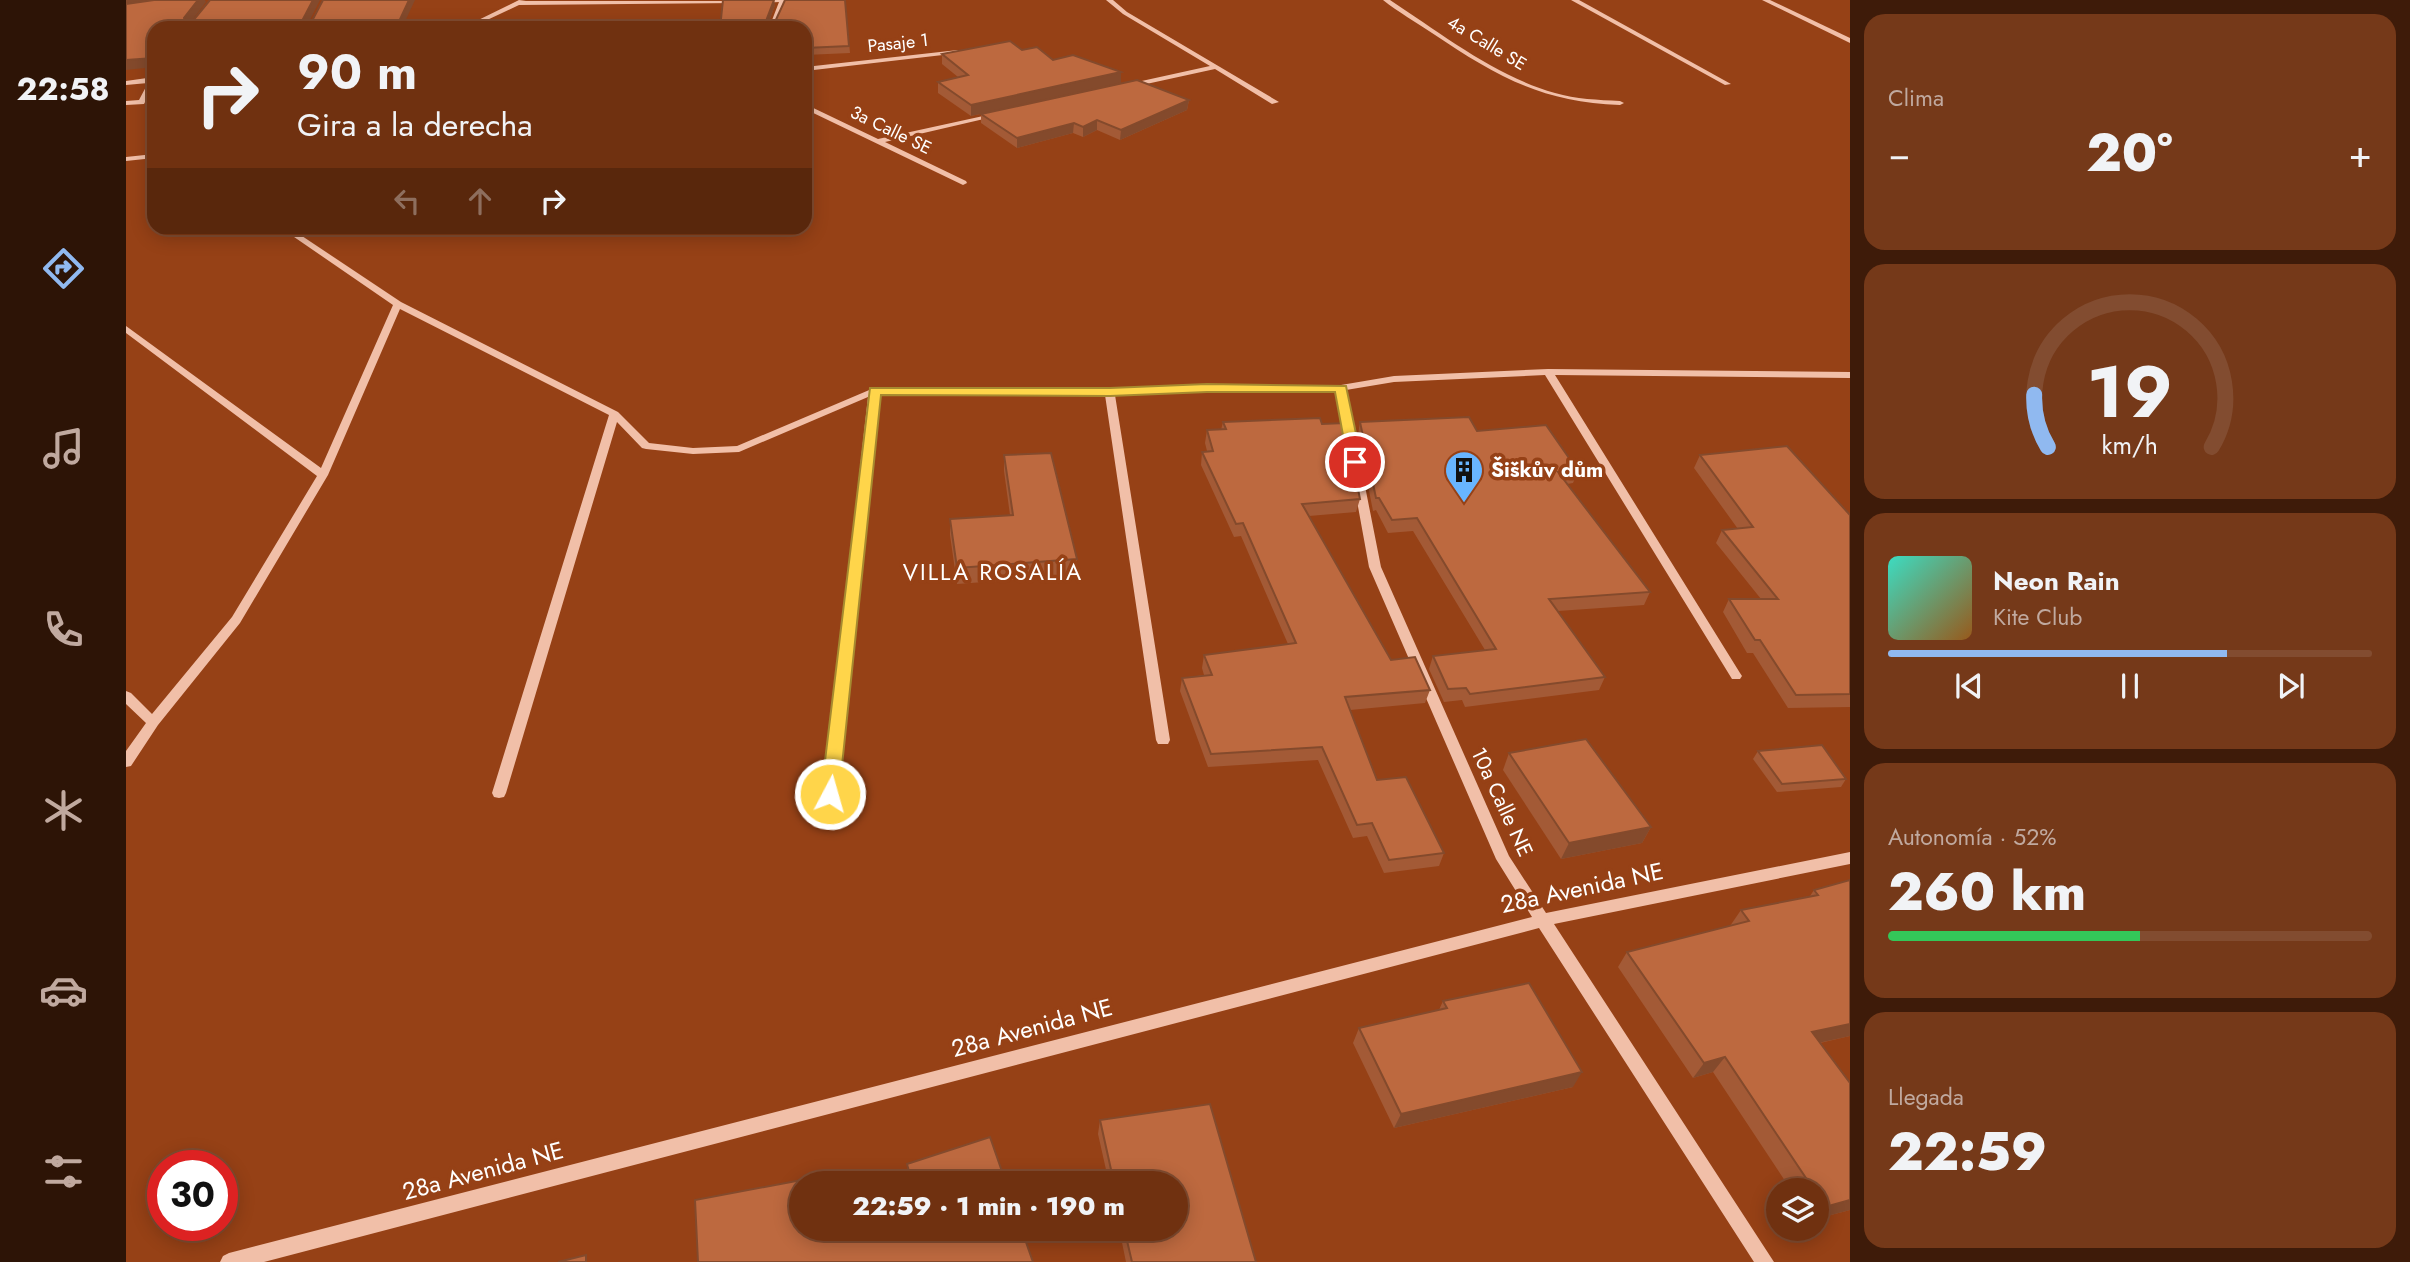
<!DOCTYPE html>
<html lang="es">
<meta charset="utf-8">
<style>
body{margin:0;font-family:Jost,sans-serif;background:#753919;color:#f1f3f6;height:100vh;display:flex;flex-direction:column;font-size:26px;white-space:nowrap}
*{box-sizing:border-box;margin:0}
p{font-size:23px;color:#c0a99f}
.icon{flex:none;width:38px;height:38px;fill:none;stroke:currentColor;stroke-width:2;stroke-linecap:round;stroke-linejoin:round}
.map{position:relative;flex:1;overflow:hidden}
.drawer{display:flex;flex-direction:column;gap:14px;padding:14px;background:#3e1b09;width:560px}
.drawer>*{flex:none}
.banner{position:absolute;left:21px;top:21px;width:665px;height:214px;border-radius:21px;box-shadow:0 4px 18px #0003,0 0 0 2px #824c30;background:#703110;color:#f1f3f6;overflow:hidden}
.buttons{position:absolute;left:1640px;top:1178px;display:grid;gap:14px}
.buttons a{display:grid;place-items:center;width:63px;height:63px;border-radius:50%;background:#703110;box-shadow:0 4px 18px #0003,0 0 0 2px #824c30;font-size:35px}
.speed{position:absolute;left:21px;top:1150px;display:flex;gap:14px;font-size:35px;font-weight:700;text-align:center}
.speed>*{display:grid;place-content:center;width:91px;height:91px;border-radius:50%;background:#703110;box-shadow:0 4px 18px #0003,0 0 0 2px #824c30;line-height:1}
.speed .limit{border:10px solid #d22;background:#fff;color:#111}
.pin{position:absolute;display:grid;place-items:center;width:60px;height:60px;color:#fff;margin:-30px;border:4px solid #fff;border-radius:50%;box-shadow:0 2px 7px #0007}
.me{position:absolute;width:77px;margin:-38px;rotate:6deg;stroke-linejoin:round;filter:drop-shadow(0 0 5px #0008)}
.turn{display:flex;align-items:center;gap:24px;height:147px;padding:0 35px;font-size:32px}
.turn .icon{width:91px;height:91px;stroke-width:2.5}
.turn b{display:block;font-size:49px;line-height:60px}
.lanes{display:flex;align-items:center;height:66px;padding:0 35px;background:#0003;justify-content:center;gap:35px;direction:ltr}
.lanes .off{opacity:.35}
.big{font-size:52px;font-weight:800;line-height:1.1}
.drawer .card{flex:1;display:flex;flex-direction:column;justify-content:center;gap:10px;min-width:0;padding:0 24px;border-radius:21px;background:#753919}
.drawer .dial{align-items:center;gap:0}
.dial svg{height:182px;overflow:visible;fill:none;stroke:#824c30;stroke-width:7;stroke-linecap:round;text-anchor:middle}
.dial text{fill:#f1f3f6;stroke:none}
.song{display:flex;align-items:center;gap:21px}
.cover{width:84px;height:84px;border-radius:10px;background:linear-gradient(135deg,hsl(170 70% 55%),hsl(30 70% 35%))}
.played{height:7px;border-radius:4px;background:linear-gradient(90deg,#90b9f0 70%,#824c30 70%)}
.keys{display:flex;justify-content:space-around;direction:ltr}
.heat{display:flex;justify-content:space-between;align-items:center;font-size:38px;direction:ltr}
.charge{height:10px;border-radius:5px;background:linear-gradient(90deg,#34c759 52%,#824c30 0)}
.trip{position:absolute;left:663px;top:1171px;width:399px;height:70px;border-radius:35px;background:#703110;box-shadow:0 4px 18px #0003,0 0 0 2px #824c30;font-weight:800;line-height:70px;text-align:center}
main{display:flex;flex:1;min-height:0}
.tabs{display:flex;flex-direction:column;width:126px;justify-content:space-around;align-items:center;background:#2d1406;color:#c0a99f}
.tabs .icon{width:49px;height:49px}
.tabs .current{color:#90b9f0}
.tabs b{font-size:32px;color:#f1f3f6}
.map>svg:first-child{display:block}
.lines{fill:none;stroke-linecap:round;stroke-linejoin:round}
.minor{fill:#f1bfa8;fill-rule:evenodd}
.wall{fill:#a35a36}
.shaded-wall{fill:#844a2c}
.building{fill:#bd693f;stroke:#844a2c;stroke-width:2}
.route{fill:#ffd54a;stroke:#a68a30;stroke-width:2}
.labels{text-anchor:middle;stroke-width:7;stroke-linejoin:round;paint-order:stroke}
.far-street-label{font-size:18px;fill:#fff;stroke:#964116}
.poi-label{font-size:21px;font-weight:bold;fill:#fff;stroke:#964116;text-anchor:start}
.street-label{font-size:21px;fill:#fff;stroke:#964116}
.neighbourhood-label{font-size:23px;letter-spacing:2px;fill:#fff;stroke:#964116}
.near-street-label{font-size:24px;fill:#fff;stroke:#964116}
</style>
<main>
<nav class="tabs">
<b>22:58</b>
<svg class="icon current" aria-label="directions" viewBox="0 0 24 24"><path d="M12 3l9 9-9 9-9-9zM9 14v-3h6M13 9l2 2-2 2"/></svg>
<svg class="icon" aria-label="music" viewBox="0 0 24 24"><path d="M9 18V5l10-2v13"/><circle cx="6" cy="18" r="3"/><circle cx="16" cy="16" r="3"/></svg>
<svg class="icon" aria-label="phone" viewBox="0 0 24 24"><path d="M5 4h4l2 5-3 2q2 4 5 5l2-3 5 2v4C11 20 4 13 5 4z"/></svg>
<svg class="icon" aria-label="climate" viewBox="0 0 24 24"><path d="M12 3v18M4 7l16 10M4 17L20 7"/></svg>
<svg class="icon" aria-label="car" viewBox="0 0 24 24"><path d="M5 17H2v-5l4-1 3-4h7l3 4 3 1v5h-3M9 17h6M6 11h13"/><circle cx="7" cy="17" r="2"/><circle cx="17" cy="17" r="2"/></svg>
<svg class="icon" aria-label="filters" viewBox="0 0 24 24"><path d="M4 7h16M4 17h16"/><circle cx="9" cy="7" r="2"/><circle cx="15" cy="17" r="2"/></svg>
</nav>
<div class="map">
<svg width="1724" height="1262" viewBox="0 0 1724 1262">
<rect width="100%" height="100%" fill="#964116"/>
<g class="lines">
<g class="minor">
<path d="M393 0 400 1H615L612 3 393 5 344 28H336Z"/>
<path d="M632 0H665L659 2 649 28H643L653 2 634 3Z"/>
<path d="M980 0H987L1001 12 1153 102 1146 104 1089 69 1002 88V84L1084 66 997 14Z"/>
<path d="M1257 0H1264C1316 34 1369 76 1429 93 1450 99 1472 100 1494 101L1498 103 1494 105C1415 102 1370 76 1306 33 1290 22 1272 12 1257 0Z"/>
<path d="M1445 0H1453L1605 84 1599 85Z"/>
<path d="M1636 0H1644L1724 38V43Z"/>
<path d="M832 50 834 51V53L679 71V67Z"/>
<path d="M28 77V85L18 104 0 105V101L13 100 22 83 0 85V81Z"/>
<path d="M679 104 752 139 871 113 875 115 759 142 840 181 841 183 837 185 679 109Z"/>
<path d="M28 154V158L0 161V157Z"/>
<path d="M155 228H164L275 302 492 412 523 443 567 448 611 446 748 388 984 389 1081 385H1215L1268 376 1422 369 1724 372V378L1429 375 1614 673 1616 676 1614 679H1606L1419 375 1268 382 1220 390 1255 567 1383 856 1420 913 1724 852V864L1428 924 1648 1262H1628L1413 928 138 1262H94L97 1256 103 1253 1406 917 1370 859 1243 567 1211 391H1081L989 395 1044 740 1042 744H1032L1030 740 979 395 753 394 711 794 709 798 704 799 699 798 697 794 742 397 613 452 567 454 520 449 516 448 491 422 380 793 378 797 373 798 368 797 366 793 483 415 274 309 202 475 114 623 32 725 5 766 0 767V751L20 723 0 704V691L5 693 26 714 106 617 191 476 0 333V326L195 468 267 305Z"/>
</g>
</g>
<g class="wall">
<path d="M719 0 724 53 679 55V28H594L649 5 642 24H648Z"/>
<path d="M896 50 927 60 995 72V83L845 116 812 93V82L832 77 816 64V54Z"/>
<path d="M1063 100 1061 110 994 140 971 130 957 137 947 133 891 148 855 123V114Z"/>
<path d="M1097 422 1234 499 1230 512 1183 516 1265 660 1304 690 1299 703 1224 710 1251 780 1318 853 1313 866 1258 873 1241 836 1227 838 1192 760 1082 767 1054 691 1056 678 1078 675 1076 668 1078 655 1162 644 1115 536 1108 537 1075 465 1076 452 1081 451 1079 443 1081 430H1095Z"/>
<path d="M1234 422 1351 431 1452 471 1447 483 1441 484 1524 592 1518 605 1432 611 1479 677 1473 690 1339 707 1336 700 1318 702 1303 669 1307 656 1359 650 1287 531 1262 533 1250 510 1247 511 1232 435Z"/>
<path d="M878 455 951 559 950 575 831 584 824 535V519L884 515 878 471Z"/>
<path d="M1574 455 1724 515V707L1662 708 1627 653H1621L1597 612 1603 599H1635L1590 543 1596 530 1612 529 1568 468Z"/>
<path d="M1632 751 1720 779 1715 787 1651 792 1627 759Z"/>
<path d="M1383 753 1525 827 1516 843 1435 859 1377 770Z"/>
<path d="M1724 880V1036L1694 1043 1724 1210 1690 1219V1190H1665L1587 1072 1567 1078 1492 967 1501 952 1604 926 1615 910 1684 896 1688 890Z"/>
<path d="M1317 1001 1447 1087 1268 1128 1227 1043 1233 1028 1313 1010Z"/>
<path d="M1084 1104 1130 1262H1000L993 1228H1050V1183H983L972 1134 974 1120Z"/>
<path d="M781 1164 880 1183H783Z"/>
</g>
<g class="shaded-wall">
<path d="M0 0H35L0 4Z"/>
<path d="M72 0H79L80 2 62 26 59 21 58 18Z"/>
<path d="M187 0H194L180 28 176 21Z"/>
<path d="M283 0H289L276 28H270Z"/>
<path d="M648 0 649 5 641 27 640 21Z"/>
<path d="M28 58V67L0 70V60Z"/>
<path d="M995 72V83L845 116V105Z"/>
<path d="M1063 100 1061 110 994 140 995 130Z"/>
<path d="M971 120V130L957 137V127Z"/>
<path d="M948 123 947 133 891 148V138Z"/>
<path d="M1525 827 1516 843 1435 859 1443 843Z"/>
<path d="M1724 1024V1036L1674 1047 1686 1032Z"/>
<path d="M1599 1057 1587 1072 1567 1078 1578 1063Z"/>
<path d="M1456 1072 1447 1087 1268 1128 1275 1114Z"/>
<path d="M1724 1200V1210L1690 1219V1215L1699 1207Z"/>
</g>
<g class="building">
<path d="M28 0H72L58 18 59 21 66 22 84 0H187L176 21H186L197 0H283L270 28H28V58L0 60V4Z"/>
<path d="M597 0H648L640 21 642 24H648L659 0H719L723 46 679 48V28H594Z"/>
<path d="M884 41 896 50 911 47 927 60 947 55 995 72 845 105 812 82 842 75 816 54Z"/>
<path d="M1011 80 1063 100 995 130 971 120 957 127 948 123 891 138 855 114Z"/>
<path d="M1343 417 1351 431 1420 425 1452 471 1432 472 1524 592 1423 599 1479 677 1344 694 1340 688 1322 689 1307 656 1370 649 1291 518 1266 520 1253 498H1250L1234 422Z"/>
<path d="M1194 418 1196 424 1219 423 1234 499 1176 504 1265 660 1289 657 1304 690 1219 697 1251 780 1280 777 1318 853 1263 860 1246 823 1231 825 1196 747 1085 754 1056 678 1086 675 1078 655 1170 643 1117 523 1110 524 1076 452 1087 451 1081 430 1100 429 1097 422Z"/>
<path d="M1661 446 1724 515V694L1670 695 1634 640H1629L1603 599H1652L1596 530 1627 527 1574 455Z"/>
<path d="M925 453 951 559 831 568 824 519 887 515 878 455Z"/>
<path d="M1460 739 1525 827 1443 843 1383 753Z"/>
<path d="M1696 745 1720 779 1656 784 1632 751Z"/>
<path d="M1724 880V1024L1686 1032 1724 1083V1200L1699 1207 1690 1194V1190H1688L1599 1057 1578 1063 1501 952 1623 921 1615 910 1692 895 1688 890Z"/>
<path d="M1403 983 1456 1072 1275 1114 1233 1028 1321 1008 1317 1001Z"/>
<path d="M1084 1104 1130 1262H1006L998 1228H1050V1183H988L974 1120Z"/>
<path d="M864 1137 880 1183H786L781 1164Z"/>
<path d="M681 1179V1183H676V1228H895L907 1262H572L569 1200Z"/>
<path d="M460 1255V1262H432Z"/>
</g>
<path class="route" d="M1081 384 1220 386 1236 462 1229 466 1222 462 1209 392H1081L984 396 755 395 713 794 711 799H698L695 794 744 388H984Z"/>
<defs>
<symbol id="building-pin" viewBox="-11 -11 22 30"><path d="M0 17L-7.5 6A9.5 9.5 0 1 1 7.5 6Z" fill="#68b5ff" stroke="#964116"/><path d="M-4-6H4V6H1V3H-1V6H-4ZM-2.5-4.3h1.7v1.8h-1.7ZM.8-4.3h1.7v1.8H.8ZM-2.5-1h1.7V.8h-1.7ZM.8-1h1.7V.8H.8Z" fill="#111"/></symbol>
</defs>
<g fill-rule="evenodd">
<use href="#building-pin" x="1316" y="448" width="44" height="60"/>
</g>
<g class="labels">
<g class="far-street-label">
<text transform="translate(772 43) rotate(-6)" y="6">Pasaje 1</text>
<text transform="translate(1361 43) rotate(31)" y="6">4a Calle SE</text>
<text transform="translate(765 130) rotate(26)" y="6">3a Calle SE</text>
</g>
<g class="poi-label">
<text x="1365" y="477">Šiškův dům</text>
</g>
<g class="street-label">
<text transform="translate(1376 802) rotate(65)" y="7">10a Calle NE</text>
</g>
<g class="neighbourhood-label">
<text x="867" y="580">VILLA ROSALÍA</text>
</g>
<g class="near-street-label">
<text transform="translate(1456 888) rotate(-12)" y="8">28a Avenida NE</text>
<text transform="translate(906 1028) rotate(-15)" y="8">28a Avenida NE</text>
<text transform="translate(357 1171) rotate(-15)" y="8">28a Avenida NE</text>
</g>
</g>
</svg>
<div class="buttons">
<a><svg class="icon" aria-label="layers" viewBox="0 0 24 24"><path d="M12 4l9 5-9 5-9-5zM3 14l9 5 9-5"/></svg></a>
</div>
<div class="speed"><div class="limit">30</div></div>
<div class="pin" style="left:1229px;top:462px;background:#d93025"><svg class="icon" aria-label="arrive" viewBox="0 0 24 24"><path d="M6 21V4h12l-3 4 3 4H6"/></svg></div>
<svg class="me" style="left:704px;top:794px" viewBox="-20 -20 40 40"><circle r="17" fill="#ffd54a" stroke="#fff" stroke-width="3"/><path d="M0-11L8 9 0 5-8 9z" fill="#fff"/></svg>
<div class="trip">22:59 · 1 min · 190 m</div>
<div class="banner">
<div class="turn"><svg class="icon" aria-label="right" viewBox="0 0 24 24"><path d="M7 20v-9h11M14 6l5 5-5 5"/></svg><div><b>90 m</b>Gira a la derecha</div></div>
<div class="lanes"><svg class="icon off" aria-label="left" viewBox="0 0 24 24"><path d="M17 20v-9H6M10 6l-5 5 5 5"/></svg><svg class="icon off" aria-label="ahead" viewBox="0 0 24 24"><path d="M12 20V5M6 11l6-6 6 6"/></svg><svg class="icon" aria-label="right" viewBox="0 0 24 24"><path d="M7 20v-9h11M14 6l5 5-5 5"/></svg></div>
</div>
</div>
<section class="drawer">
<div class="card"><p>Clima</p>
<div class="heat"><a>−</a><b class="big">20°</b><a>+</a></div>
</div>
<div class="card dial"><svg viewBox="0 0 100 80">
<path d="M14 69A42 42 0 1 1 86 69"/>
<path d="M14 69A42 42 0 0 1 8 46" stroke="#90b9f0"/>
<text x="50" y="56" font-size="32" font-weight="700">19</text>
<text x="50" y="72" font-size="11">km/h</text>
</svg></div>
<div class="card">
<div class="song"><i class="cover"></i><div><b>Neon Rain</b><p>Kite Club</p></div></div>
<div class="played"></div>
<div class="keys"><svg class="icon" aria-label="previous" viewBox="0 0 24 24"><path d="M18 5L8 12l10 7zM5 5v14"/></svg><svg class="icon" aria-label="pause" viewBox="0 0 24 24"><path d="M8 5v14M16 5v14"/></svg><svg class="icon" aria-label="next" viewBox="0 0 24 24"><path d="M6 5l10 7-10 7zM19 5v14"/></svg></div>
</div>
<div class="card"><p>Autonomía · 52%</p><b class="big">260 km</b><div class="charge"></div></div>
<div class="card"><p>Llegada</p><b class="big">22:59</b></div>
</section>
</main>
